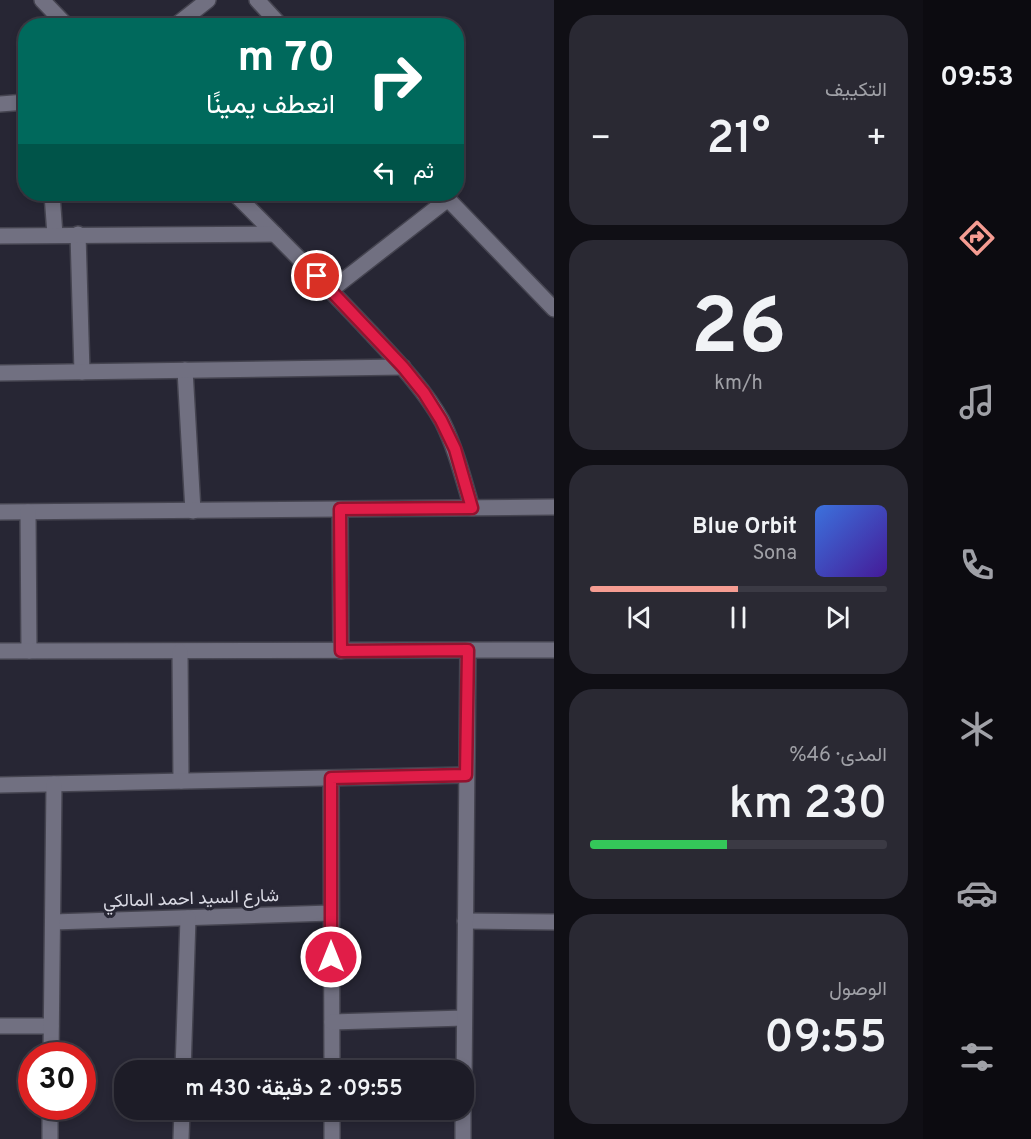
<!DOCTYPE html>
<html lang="ar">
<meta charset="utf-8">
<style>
body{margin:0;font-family:Overpass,Vazirmatn,sans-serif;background:#2a2933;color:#f1f3f6;direction:rtl;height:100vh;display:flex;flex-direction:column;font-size:22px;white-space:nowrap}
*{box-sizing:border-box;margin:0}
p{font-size:20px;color:#a0a1a7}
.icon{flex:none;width:33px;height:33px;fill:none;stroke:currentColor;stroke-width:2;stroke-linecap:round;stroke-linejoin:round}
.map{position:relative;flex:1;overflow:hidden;direction:ltr}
.drawer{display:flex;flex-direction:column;gap:15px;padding:15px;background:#100f15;width:369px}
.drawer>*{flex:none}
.banner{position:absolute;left:18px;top:18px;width:446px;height:183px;border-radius:24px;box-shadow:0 3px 9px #0003,0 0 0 2px #3b3a44;direction:rtl;background:#00695c;color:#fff;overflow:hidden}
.speed{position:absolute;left:18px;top:1042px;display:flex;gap:12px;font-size:30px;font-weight:700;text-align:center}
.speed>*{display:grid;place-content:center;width:78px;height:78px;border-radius:50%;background:#1d1c27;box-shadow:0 3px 9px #0003,0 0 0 2px #3b3a44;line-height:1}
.speed .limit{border:9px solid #d22;background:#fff;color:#111}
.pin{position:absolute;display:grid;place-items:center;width:51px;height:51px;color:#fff;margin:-26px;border:3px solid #fff;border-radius:50%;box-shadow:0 2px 6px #0007}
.me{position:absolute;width:66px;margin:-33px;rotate:0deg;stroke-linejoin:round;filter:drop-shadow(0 0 4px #0008)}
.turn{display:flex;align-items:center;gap:21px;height:126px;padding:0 30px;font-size:27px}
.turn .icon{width:78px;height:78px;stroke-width:2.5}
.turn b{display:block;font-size:42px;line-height:51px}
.then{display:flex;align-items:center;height:57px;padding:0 30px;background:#0003;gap:12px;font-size:22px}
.big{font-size:45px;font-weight:600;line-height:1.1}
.drawer .widget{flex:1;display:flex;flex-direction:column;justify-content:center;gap:9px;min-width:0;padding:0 21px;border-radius:24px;background:#2a2933}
.drawer .dial{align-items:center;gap:0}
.dial b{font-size:78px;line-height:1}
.song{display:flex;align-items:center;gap:18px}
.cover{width:72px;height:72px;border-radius:9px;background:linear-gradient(135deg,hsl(220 70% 55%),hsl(260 70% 35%))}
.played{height:6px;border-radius:3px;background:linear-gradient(90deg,#f59c92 50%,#3b3a44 50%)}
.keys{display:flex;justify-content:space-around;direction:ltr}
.heat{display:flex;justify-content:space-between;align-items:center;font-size:33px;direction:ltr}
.charge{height:9px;border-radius:4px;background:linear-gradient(90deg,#34c759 46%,#3b3a44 0)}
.trip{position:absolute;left:114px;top:1060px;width:360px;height:60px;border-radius:24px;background:#1d1c27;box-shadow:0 3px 9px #0003,0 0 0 2px #3b3a44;font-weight:600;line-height:60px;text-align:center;direction:rtl}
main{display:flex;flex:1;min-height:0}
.dock{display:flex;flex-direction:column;width:108px;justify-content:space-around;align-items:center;background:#0c0b10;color:#a0a1a7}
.dock .icon{width:42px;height:42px}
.dock .active{color:#f59c92}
.dock b{font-size:27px;color:#f1f3f6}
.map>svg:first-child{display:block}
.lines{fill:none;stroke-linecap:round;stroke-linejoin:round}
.minor-casing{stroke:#454450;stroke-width:18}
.minor{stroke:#717081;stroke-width:15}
.route-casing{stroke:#92132f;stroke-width:15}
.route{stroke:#e11d48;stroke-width:10}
.labels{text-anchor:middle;stroke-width:6;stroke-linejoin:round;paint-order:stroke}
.street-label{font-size:18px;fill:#dadae4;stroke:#272634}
</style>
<main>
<nav class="dock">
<b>09:53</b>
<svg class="icon active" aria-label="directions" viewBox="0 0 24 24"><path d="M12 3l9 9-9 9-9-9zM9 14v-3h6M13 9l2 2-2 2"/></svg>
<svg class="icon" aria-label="music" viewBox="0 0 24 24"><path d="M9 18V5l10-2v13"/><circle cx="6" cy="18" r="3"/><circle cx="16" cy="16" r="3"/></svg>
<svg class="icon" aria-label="phone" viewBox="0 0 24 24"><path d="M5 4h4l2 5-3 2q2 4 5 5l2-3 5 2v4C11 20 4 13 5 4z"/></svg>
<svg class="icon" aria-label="climate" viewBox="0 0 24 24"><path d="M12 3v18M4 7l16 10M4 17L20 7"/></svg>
<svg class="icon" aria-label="car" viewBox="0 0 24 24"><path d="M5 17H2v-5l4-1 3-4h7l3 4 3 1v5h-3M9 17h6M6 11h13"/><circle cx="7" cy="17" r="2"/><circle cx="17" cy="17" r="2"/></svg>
<svg class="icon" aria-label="filters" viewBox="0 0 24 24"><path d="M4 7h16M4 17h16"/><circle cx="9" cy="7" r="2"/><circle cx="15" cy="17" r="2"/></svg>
</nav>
<section class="drawer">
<div class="widget"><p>التكييف</p>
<div class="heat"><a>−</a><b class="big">21°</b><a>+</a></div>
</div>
<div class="widget dial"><b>26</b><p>km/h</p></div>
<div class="widget">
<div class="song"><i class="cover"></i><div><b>Blue Orbit</b><p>Sona</p></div></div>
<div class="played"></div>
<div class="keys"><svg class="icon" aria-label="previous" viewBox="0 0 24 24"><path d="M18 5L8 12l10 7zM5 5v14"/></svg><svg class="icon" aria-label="pause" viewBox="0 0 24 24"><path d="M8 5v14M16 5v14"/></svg><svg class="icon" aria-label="next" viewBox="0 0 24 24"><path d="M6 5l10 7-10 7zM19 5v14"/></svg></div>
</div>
<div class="widget"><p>المدى · 46%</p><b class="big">230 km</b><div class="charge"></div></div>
<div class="widget"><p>الوصول</p><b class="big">09:55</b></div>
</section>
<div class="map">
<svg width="554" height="1139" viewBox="0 0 554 1139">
<rect width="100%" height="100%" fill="#272634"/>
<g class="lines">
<defs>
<g id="minor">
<path d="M42 0 67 26"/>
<path d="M257 0 281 26"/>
<path d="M175 26 208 0"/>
<path d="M0 104 26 102"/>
<path d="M52 194 55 235"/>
<path d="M235 194C280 239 326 285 370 332 396 360 423 387 442 421 456 449 463 478 472 508"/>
<path d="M443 194 554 309"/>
<path d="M78 234 82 372"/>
<path d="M0 236 275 234"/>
<path d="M331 290 448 199"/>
<path d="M185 370 193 511"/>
<path d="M0 373 403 367"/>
<path d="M340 509 341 651"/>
<path d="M0 512 554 507"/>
<path d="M28 512 29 651"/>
<path d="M0 651 554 650"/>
<path d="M180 652 181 781"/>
<path d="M331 778 332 1071"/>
<path d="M0 785 466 775"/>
<path d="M465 921 554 922"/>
<path d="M53 922 331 913"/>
<path d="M332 1022 464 1018"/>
<path d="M0 1026H51"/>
<path d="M51 1056 54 784"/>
<path d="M183 1071 188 918"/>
<path d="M464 1084 468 650"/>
<path d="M332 1110V1139"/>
<path d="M50 1139V1107"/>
<path d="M181 1139 182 1110"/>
<path d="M463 1139V1110"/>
</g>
</defs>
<use href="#minor" class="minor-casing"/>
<use href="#minor" class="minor"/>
</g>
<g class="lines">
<defs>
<path id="route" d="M317 276 403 367 424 393 441 420 455 449 472 508 340 509 341 651 468 650 466 775 331 778V957"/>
</defs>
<use href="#route" class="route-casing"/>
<use href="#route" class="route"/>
</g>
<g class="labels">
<g class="street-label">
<text transform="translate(191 898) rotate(-2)" y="6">شارع السيد احمد المالكي</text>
</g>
</g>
</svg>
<div class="speed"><div class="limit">30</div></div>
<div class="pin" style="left:317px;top:276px;background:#d93025"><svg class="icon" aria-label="arrive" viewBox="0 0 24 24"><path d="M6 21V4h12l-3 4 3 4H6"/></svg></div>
<svg class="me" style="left:331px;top:957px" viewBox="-20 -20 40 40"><circle r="17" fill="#e11d48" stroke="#fff" stroke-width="3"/><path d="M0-11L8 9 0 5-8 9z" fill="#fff"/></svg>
<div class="trip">09:55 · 2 دقيقة · 430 m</div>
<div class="banner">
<div class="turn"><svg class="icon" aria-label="right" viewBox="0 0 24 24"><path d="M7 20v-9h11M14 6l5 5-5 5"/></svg><div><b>70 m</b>انعطف يمينًا</div></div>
<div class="then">ثم<svg class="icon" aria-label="left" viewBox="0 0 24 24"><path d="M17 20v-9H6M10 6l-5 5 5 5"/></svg></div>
</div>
</div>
</main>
